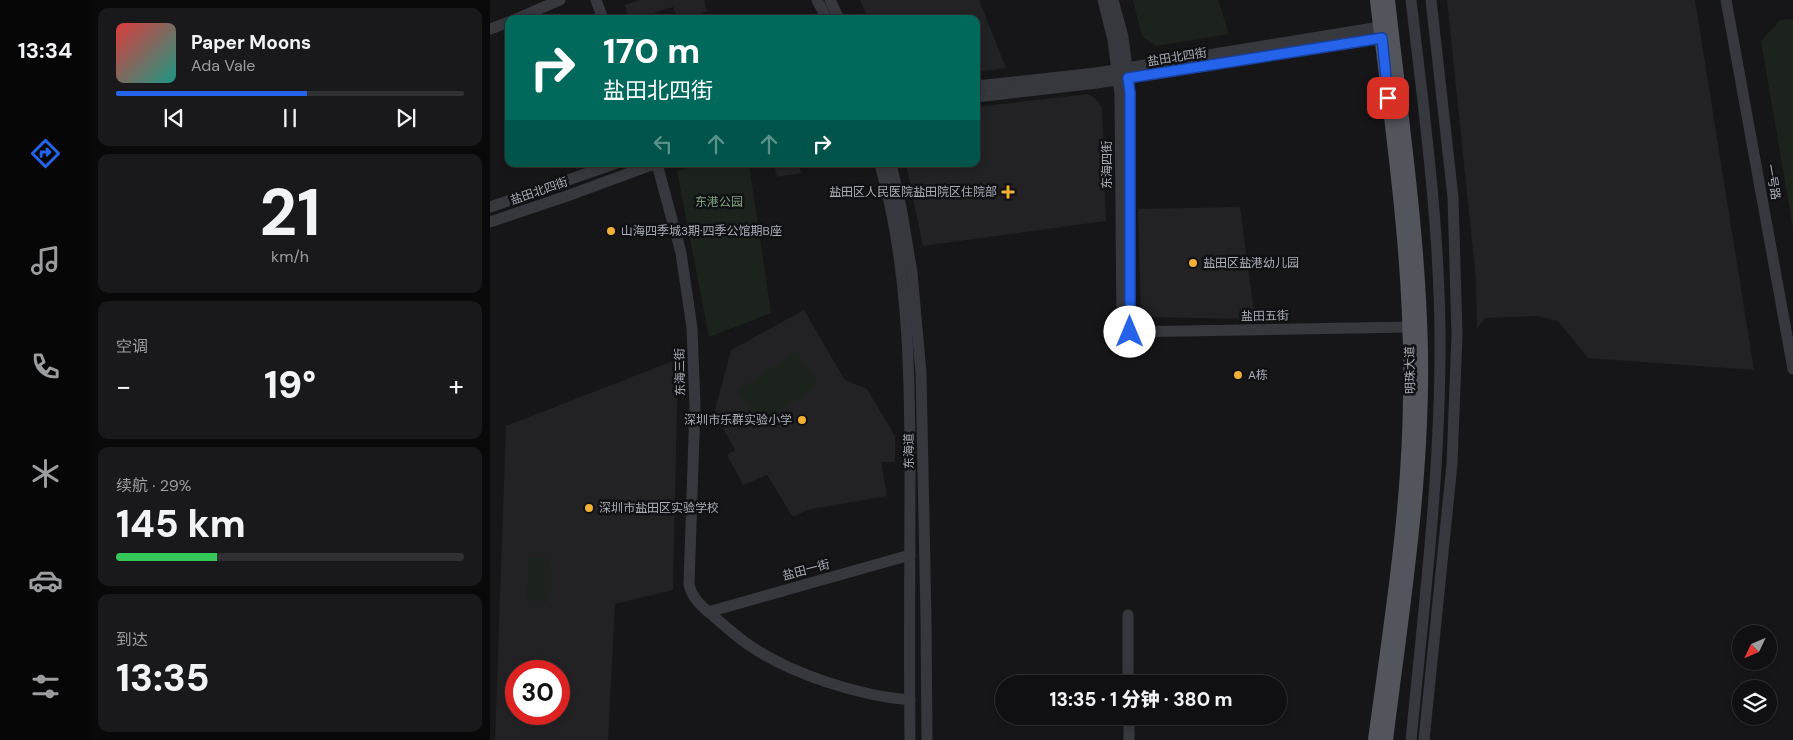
<!DOCTYPE html>
<html lang="zh">
<meta charset="utf-8">
<style>
body{margin:0;font-family:"DM Sans","Noto Sans SC",sans-serif;background:#19191b;color:#f1f3f6;height:100vh;display:flex;flex-direction:column;font-size:19px;white-space:nowrap}
*{box-sizing:border-box;margin:0}
p{font-size:16px;color:#9c9d9f}
.icon{flex:none;width:28px;height:28px;fill:none;stroke:currentColor;stroke-width:2;stroke-linecap:round;stroke-linejoin:round}
.map{position:relative;flex:1;overflow:hidden}
.panel{display:flex;flex-direction:column;gap:8px;padding:8px;background:#09090a;width:400px}
.panel>*{flex:none}
.banner{position:absolute;left:15px;top:15px;width:475px;height:152px;border-radius:10px;box-shadow:0 2px 8px #0003,0 0 0 1px #303032;background:#00695c;color:#fff;overflow:hidden}
.needle{width:32px;rotate:226deg}
.fabs{position:absolute;left:1242px;top:625px;display:grid;gap:10px}
.fabs a{display:grid;place-items:center;width:45px;height:45px;border-radius:50%;background:#101012;box-shadow:0 2px 8px #0003,0 0 0 1px #303032;font-size:25px}
.speed{position:absolute;left:15px;top:660px;display:flex;gap:10px;font-size:25px;font-weight:700;text-align:center}
.speed>*{display:grid;place-content:center;width:65px;height:65px;border-radius:50%;background:#101012;box-shadow:0 2px 8px #0003,0 0 0 1px #303032;line-height:1}
.speed .limit{border:8px solid #d22;background:#fff;color:#111}
.pin{position:absolute;display:grid;place-items:center;width:42px;height:42px;color:#fff;margin:-21px;border-radius:10px;box-shadow:0 2px 8px #0006}
.me{position:absolute;width:55px;margin:-28px;rotate:0deg;stroke-linejoin:round;filter:drop-shadow(0 0 4px #0008)}
.turn{display:flex;align-items:center;gap:18px;height:105px;padding:0 15px;font-size:22px}
.turn .icon{width:65px;height:65px;stroke-width:2.5}
.turn b{display:block;font-size:35px;line-height:42px}
.lanes{display:flex;align-items:center;height:48px;padding:0 15px;background:#0003;justify-content:center;gap:25px;direction:ltr}
.lanes .off{opacity:.35}
.big{font-size:38px;font-weight:800;line-height:1.1}
.panel .card{flex:1;display:flex;flex-direction:column;justify-content:center;gap:8px;min-width:0;padding:0 18px;border-radius:10px;background:#19191b}
.panel .dial{align-items:center;gap:0}
.dial b{font-size:65px;line-height:1}
.song{display:flex;align-items:center;gap:15px}
.cover{width:60px;height:60px;border-radius:8px;background:linear-gradient(135deg,hsl(0 70% 55%),hsl(170 70% 35%))}
.played{height:5px;border-radius:2px;background:linear-gradient(90deg,#2563eb 55%,#303032 55%)}
.keys{display:flex;justify-content:space-around;direction:ltr}
.heat{display:flex;justify-content:space-between;align-items:center;font-size:28px;direction:ltr}
.charge{height:8px;border-radius:4px;background:linear-gradient(90deg,#34c759 29%,#303032 0)}
.trip{position:absolute;left:505px;top:675px;width:292px;height:50px;border-radius:25px;background:#101012;box-shadow:0 2px 8px #0003,0 0 0 1px #303032;font-weight:800;line-height:50px;text-align:center}
main{display:flex;flex:1;min-height:0}
.dock{display:flex;flex-direction:column;width:90px;justify-content:space-around;align-items:center;background:#060607;color:#9c9d9f}
.dock .icon{width:35px;height:35px}
.dock .on{color:#2563eb}
.dock b{font-size:22px;color:#f1f3f6}
.map>svg:first-child{display:block}
.built{fill:#222225;fill-rule:evenodd}
.green{fill:#1c231d}
.lines{fill:none;stroke-linecap:round;stroke-linejoin:round}
.minor{stroke:#37383d;stroke-width:11}
.major{stroke:#53555c;stroke-width:14}
.route-casing{stroke:#184099;stroke-width:12}
.route{stroke:#2563eb;stroke-width:9}
.poi-dot{fill:#f2b134;stroke:#111113;stroke-width:2}
.labels{text-anchor:middle;stroke-width:5;stroke-linejoin:round;paint-order:stroke}
.street-label{font-size:12px;fill:#a8adb8;stroke:#111113}
.poi-label{font-size:12px;fill:#a8adb8;stroke:#111113;text-anchor:start}
.park-label{font-size:12px;fill:#7fa381;stroke:#111113}
</style>
<main>
<nav class="dock">
<b>13:34</b>
<svg class="icon on" aria-label="directions" viewBox="0 0 24 24"><path d="M12 3l9 9-9 9-9-9zM9 14v-3h6M13 9l2 2-2 2"/></svg>
<svg class="icon" aria-label="music" viewBox="0 0 24 24"><path d="M9 18V5l10-2v13"/><circle cx="6" cy="18" r="3"/><circle cx="16" cy="16" r="3"/></svg>
<svg class="icon" aria-label="phone" viewBox="0 0 24 24"><path d="M5 4h4l2 5-3 2q2 4 5 5l2-3 5 2v4C11 20 4 13 5 4z"/></svg>
<svg class="icon" aria-label="climate" viewBox="0 0 24 24"><path d="M12 3v18M4 7l16 10M4 17L20 7"/></svg>
<svg class="icon" aria-label="car" viewBox="0 0 24 24"><path d="M5 17H2v-5l4-1 3-4h7l3 4 3 1v5h-3M9 17h6M6 11h13"/><circle cx="7" cy="17" r="2"/><circle cx="17" cy="17" r="2"/></svg>
<svg class="icon" aria-label="filters" viewBox="0 0 24 24"><path d="M4 7h16M4 17h16"/><circle cx="9" cy="7" r="2"/><circle cx="15" cy="17" r="2"/></svg>
</nav>
<section class="panel">
<div class="card">
<div class="song"><i class="cover"></i><div><b>Paper Moons</b><p>Ada Vale</p></div></div>
<div class="played"></div>
<div class="keys"><svg class="icon" aria-label="previous" viewBox="0 0 24 24"><path d="M18 5L8 12l10 7zM5 5v14"/></svg><svg class="icon" aria-label="pause" viewBox="0 0 24 24"><path d="M8 5v14M16 5v14"/></svg><svg class="icon" aria-label="next" viewBox="0 0 24 24"><path d="M6 5l10 7-10 7zM19 5v14"/></svg></div>
</div>
<div class="card dial"><b>21</b><p>km/h</p></div>
<div class="card"><p>空调</p>
<div class="heat"><a>−</a><b class="big">19°</b><a>+</a></div>
</div>
<div class="card"><p>续航 · 29%</p><b class="big">145 km</b><div class="charge"></div></div>
<div class="card"><p>到达</p><b class="big">13:35</b></div>
</section>
<div class="map">
<svg width="1303" height="740" viewBox="0 0 1303 740">
<rect width="100%" height="100%" fill="#161618"/>
<g class="built">
<path d="M149 0H214L217 11 196 19H188L183 7 165 12 167 19H139L135 5Z"/>
<path d="M370 0H489L516 68 486 72V19H378Z"/>
<path d="M957 0H1205L1264 370 1098 358 1068 321 1045 316 995 318 987 329 986 280Z"/>
<path d="M598 94 607 100 612 108 616 221 433 246 416 164H486V107Z"/>
<path d="M284 164H309L311 173 287 177Z"/>
<path d="M750 207 765 319 651 317 648 209Z"/>
<path d="M314 310 355 380 377 389 405 436V462H391L397 496 317 510 303 517 277 475 253 485 237 455 245 450 234 430 225 410 241 350Z"/>
<path d="M188 359 183 590 125 604 118 740H5L16 426ZM26 671H69V714H26Z"/>
</g>
<g class="green">
<path d="M643 0H728L739 34 665 46 652 36Z"/>
<path d="M1303 19V228L1271 41 1290 20Z"/>
<path d="M210 164H259L281 313 219 337 187 171Z"/>
<path d="M307 352 329 385 268 424 247 391Z"/>
<path d="M38 558H59L57 602 37 601Z"/>
</g>
<g class="lines">
<g class="minor">
<path d="M106 0 113 19"/>
<path d="M327 0 337 19"/>
<path d="M340 0 349 19"/>
<path d="M613 0 623 40 630 94 632 332 919 327"/>
<path d="M623 0 633 37 640 93V332"/>
<path d="M1236 0 1303 369"/>
<path d="M26 19 70 0"/>
<path d="M0 29 19 22"/>
<path d="M486 86 606 73 890 27"/>
<path d="M486 97 607 83 891 38"/>
<path d="M167 164 191 253 202 328 205 406 199 584C202 601 217 610 229 621 239 629 248 638 259 645 300 674 370 696 420 700"/>
<path d="M390 164C418 264 420 368 420 471 420 561 419 650 420 740"/>
<path d="M401 164 411 207 422 273 431 373 436 618 437 740"/>
<path d="M0 207 124 164"/>
<path d="M0 222 77 196 164 164"/>
<path d="M218 612 420 555"/>
<path d="M638 615V684"/>
<path d="M639 716V740"/>
<path d="M921 740C934 605 951 470 950 334 949 222 934 111 921 0"/>
<path d="M934 740 962 464 967 335 963 197 941 0"/>
</g>
<g class="major">
<path d="M885 740C900 627 919 513 920 398 923 265 902 132 887 0"/>
<path d="M896 740C912 612 933 483 931 353 929 236 911 116 898 0"/>
</g>
</g>
<g class="lines">
<defs>
<path id="route" d="M640 332V93L638 78 892 38 898 98"/>
</defs>
<use href="#route" class="route-casing"/>
<use href="#route" class="route"/>
</g>
<g class="poi-dot">
<path d="M515.5 184.5h5v5h5v5h-5v5h-5v-5h-5v-5h5z"/>
<circle cx="121" cy="231" r="5"/>
<circle cx="703" cy="263" r="5"/>
<circle cx="748" cy="375" r="5"/>
<circle cx="312" cy="420" r="5"/>
<circle cx="99" cy="508" r="5"/>
</g>
<g class="labels">
<g class="street-label">
<text transform="translate(687 57) rotate(-9)" y="4">盐田北四街</text>
<text transform="translate(617 165) rotate(-90)" y="4">东海四街</text>
<text transform="translate(1283 182) rotate(80)" y="4">一号路</text>
<text transform="translate(49 191) rotate(-19)" y="4">盐田北四街</text>
<text transform="translate(775 316) rotate(-1)" y="4">盐田五街</text>
<text transform="translate(920 370) rotate(-91)" y="4">明珠大道</text>
<text transform="translate(190 372) rotate(-91)" y="4">东海三街</text>
<text transform="translate(419 451) rotate(-91)" y="4">东海道</text>
<text transform="translate(316 570) rotate(-15)" y="4">盐田一街</text>
</g>
<g class="poi-label">
<text x="507" y="196" text-anchor="end">盐田区人民医院盐田院区住院部</text>
<text x="131" y="235">山海四季城3期·四季公馆期B座</text>
<text x="713" y="267">盐田区盐港幼儿园</text>
<text x="758" y="379">A栋</text>
<text x="302" y="424" text-anchor="end">深圳市乐群实验小学</text>
<text x="109" y="512">深圳市盐田区实验学校</text>
</g>
<g class="park-label">
<text x="229" y="206">东港公园</text>
</g>
</g>
</svg>
<div class="fabs">
<a><svg class="needle" viewBox="-14 -14 28 28"><path d="M0-13l5 13h-10z" fill="#e53935"/><path d="M0 13l5-13h-10z" fill="#9c9d9f"/></svg></a>
<a><svg class="icon" aria-label="layers" viewBox="0 0 24 24"><path d="M12 4l9 5-9 5-9-5zM3 14l9 5 9-5"/></svg></a>
</div>
<div class="speed"><div class="limit">30</div></div>
<div class="pin" style="left:898px;top:98px;background:#d93025"><svg class="icon" aria-label="arrive" viewBox="0 0 24 24"><path d="M6 21V4h12l-3 4 3 4H6"/></svg></div>
<svg class="me" style="left:640px;top:332px" viewBox="-20 -20 40 40"><circle r="19" fill="#fff"/><path d="M0-13L10 11 0 6-10 11z" fill="#2563eb"/></svg>
<div class="trip">13:35 · 1 分钟 · 380 m</div>
<div class="banner">
<div class="turn"><svg class="icon" aria-label="right" viewBox="0 0 24 24"><path d="M7 20v-9h11M14 6l5 5-5 5"/></svg><div><b>170 m</b>盐田北四街</div></div>
<div class="lanes"><svg class="icon off" aria-label="left" viewBox="0 0 24 24"><path d="M17 20v-9H6M10 6l-5 5 5 5"/></svg><svg class="icon off" aria-label="ahead" viewBox="0 0 24 24"><path d="M12 20V5M6 11l6-6 6 6"/></svg><svg class="icon off" aria-label="ahead" viewBox="0 0 24 24"><path d="M12 20V5M6 11l6-6 6 6"/></svg><svg class="icon" aria-label="right" viewBox="0 0 24 24"><path d="M7 20v-9h11M14 6l5 5-5 5"/></svg></div>
</div>
</div>
</main>
